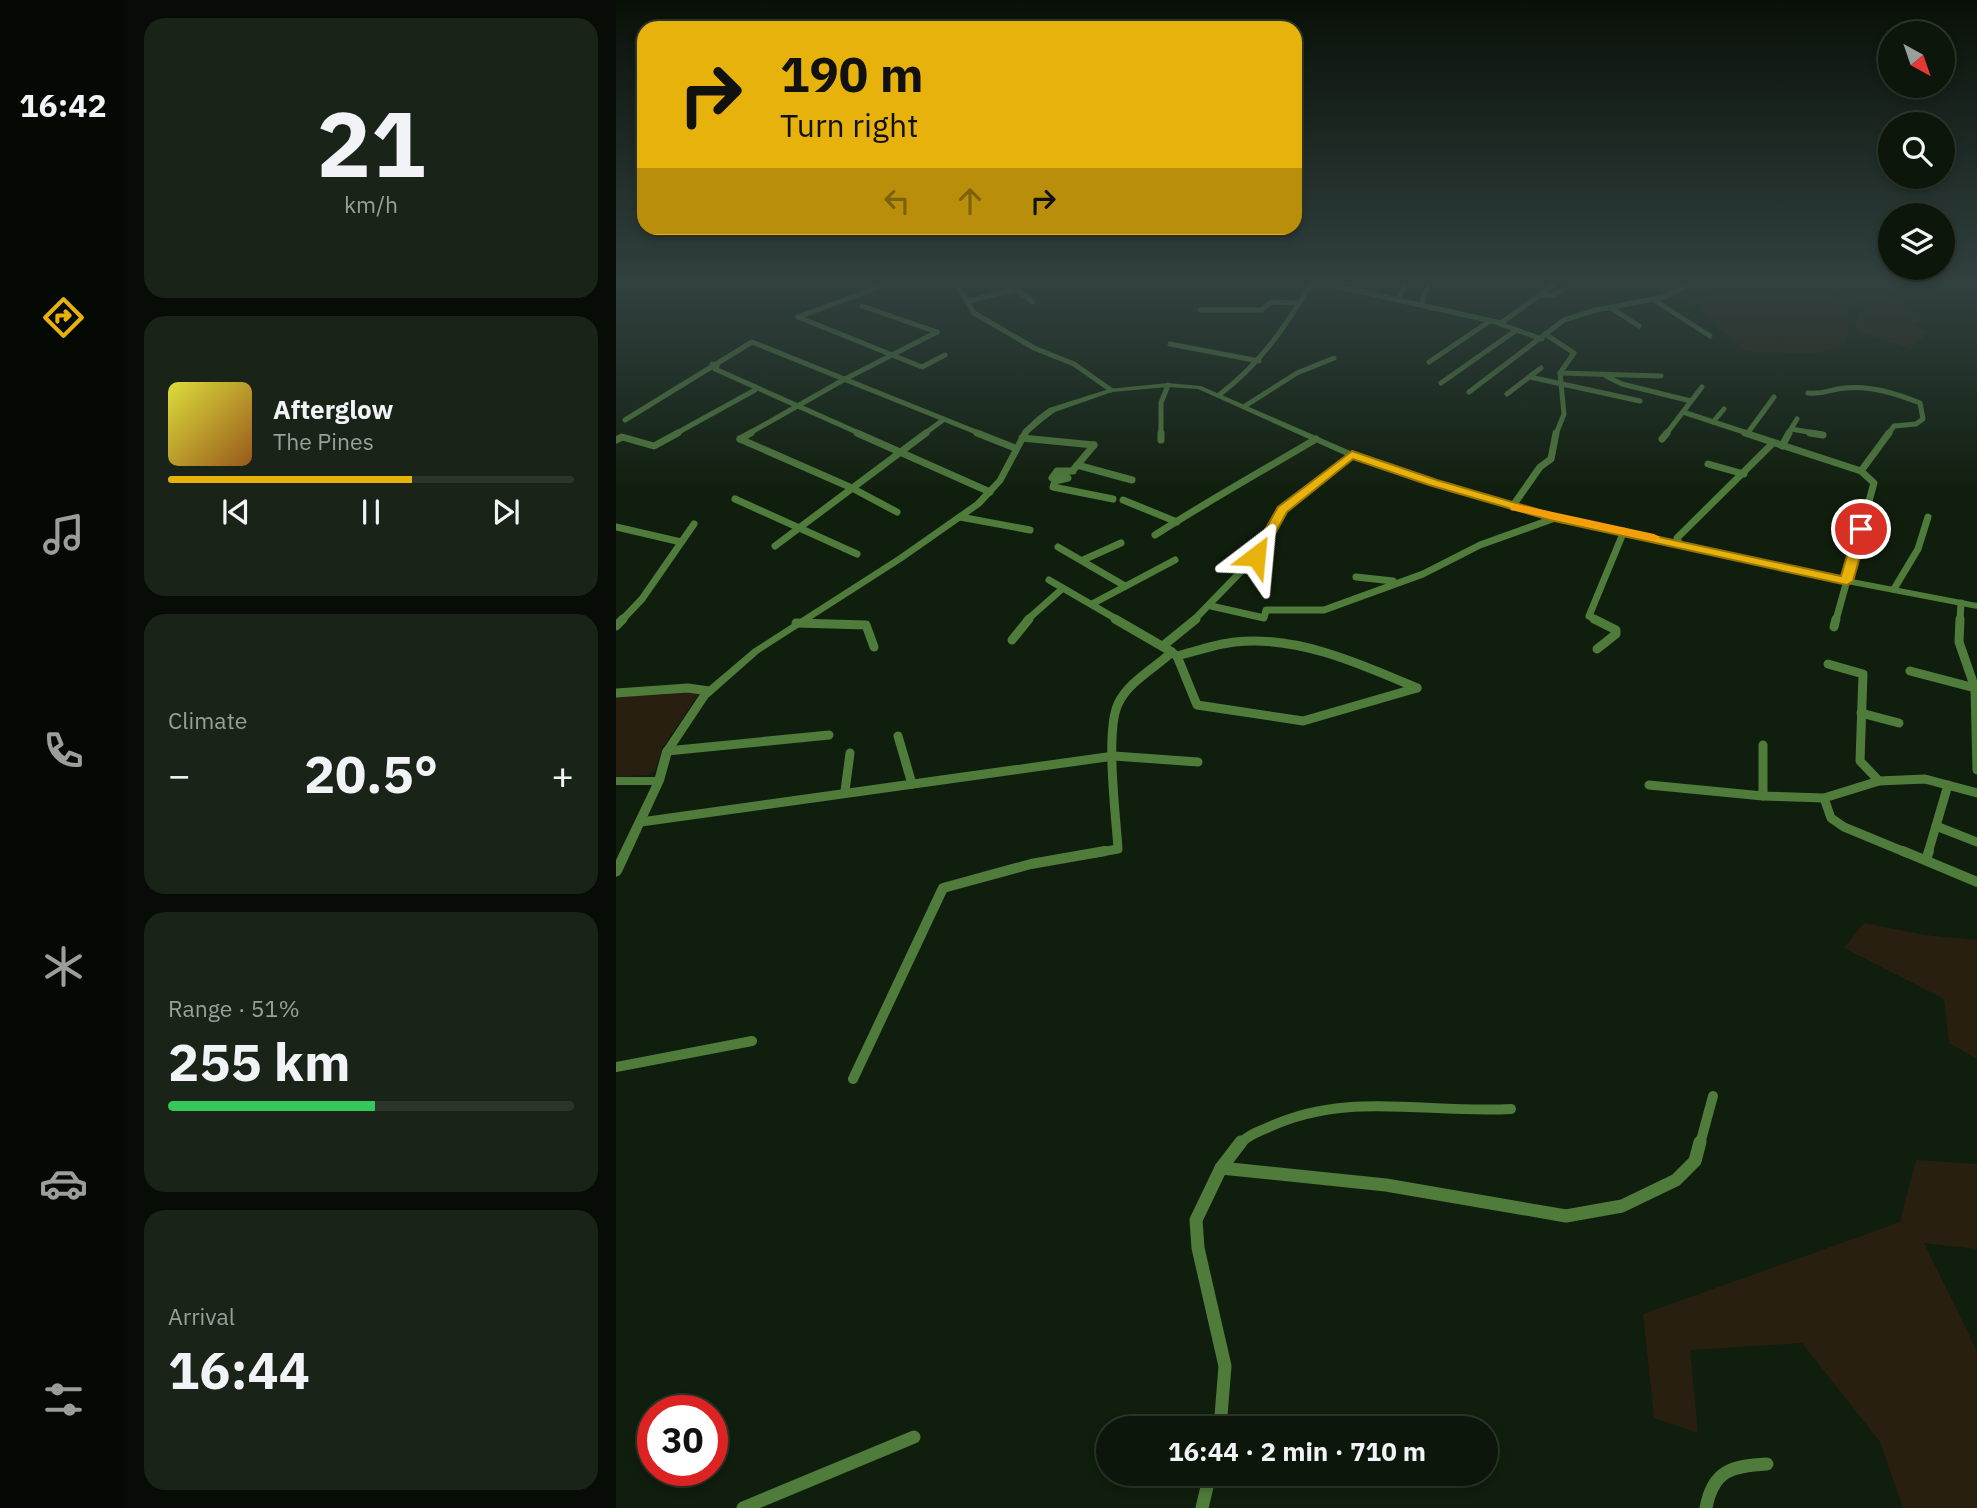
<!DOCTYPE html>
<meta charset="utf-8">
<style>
body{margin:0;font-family:"IBM Plex Sans",sans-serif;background:#1a2318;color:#f1f3f6;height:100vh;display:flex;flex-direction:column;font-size:26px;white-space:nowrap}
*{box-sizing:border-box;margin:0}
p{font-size:23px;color:#9a9f9c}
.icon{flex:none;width:38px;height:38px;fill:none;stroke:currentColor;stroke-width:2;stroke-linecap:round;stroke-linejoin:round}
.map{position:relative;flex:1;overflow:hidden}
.details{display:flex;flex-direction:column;gap:18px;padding:18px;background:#070c06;width:490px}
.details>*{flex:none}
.hud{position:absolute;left:21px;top:21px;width:665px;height:214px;border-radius:21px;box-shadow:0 4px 10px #0003,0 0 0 2px #2c352b;background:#e8b20d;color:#111;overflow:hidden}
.needle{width:46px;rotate:140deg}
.buttons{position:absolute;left:1262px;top:21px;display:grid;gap:14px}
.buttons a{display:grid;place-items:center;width:77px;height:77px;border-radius:50%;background:#0c160a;box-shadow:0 4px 10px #0003,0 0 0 2px #2c352b;font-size:35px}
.speed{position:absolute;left:21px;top:1395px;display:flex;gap:14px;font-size:35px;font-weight:700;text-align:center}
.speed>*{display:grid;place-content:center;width:91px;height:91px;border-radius:50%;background:#0c160a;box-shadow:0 4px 10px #0003,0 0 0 2px #2c352b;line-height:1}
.speed .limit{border:10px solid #d22;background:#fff;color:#111}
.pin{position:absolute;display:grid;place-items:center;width:60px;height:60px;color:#fff;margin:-30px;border:4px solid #fff;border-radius:50%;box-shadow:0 2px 7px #0007}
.me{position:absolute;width:77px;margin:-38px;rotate:29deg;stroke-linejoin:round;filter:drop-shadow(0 0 5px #0008)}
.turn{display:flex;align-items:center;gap:24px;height:147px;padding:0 28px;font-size:32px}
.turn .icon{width:91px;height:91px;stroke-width:2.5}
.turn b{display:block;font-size:49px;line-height:60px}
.lanes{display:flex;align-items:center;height:66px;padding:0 28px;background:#0003;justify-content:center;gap:35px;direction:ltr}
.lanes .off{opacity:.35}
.big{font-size:52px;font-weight:700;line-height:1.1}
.details .tile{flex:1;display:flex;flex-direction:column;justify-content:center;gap:10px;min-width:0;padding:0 24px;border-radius:21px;background:#1a2318}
.details .dial{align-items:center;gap:0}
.dial b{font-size:91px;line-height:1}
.song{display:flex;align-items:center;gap:21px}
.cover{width:84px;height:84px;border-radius:10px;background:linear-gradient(135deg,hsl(60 70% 55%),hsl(30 70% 35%))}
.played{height:7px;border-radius:4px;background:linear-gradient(90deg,#e8b20d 60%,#2c352b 60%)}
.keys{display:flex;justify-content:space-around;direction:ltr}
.heat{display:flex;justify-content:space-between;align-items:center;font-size:38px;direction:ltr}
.charge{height:10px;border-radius:5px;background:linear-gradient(90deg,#34c759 51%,#2c352b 0)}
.trip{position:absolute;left:480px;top:1416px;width:402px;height:70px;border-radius:35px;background:#0c160a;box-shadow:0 4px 10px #0003,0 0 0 2px #2c352b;font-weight:700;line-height:70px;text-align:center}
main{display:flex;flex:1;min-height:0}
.dock{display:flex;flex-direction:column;width:126px;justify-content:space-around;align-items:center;background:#050904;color:#9a9f9c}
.dock .icon{width:49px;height:49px}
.dock .active{color:#e8b20d}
.dock b{font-size:32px;color:#f1f3f6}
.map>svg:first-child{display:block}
.green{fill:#281f11}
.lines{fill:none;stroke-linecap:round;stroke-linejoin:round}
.minor-far4{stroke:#4f7b3b;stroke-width:5}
.minor-far3{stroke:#4f7b3b;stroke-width:7}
.minor-far2{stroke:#4f7b3b;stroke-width:9}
.minor-far1{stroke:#4f7b3b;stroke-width:10}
.minor{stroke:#4f7b3b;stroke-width:13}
.tertiary{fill:#4f7b3b;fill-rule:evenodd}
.route{fill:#e8b20d;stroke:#977408;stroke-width:2}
.slow{fill:#f59e0b}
</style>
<main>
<nav class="dock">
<b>16:42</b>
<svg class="icon active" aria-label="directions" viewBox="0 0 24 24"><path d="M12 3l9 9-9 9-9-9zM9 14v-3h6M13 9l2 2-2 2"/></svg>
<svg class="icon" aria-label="music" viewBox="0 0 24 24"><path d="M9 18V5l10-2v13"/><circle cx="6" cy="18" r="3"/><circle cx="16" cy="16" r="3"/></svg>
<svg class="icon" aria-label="phone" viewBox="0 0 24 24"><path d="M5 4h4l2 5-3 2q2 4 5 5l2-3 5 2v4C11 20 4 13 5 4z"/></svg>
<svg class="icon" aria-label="climate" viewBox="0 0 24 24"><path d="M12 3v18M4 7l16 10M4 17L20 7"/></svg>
<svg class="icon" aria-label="car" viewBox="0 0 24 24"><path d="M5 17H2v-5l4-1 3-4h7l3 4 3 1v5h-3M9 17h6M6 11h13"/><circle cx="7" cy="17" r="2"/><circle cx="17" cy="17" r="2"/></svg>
<svg class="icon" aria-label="filters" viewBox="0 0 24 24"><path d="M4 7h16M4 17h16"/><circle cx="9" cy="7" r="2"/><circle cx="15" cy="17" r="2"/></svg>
</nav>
<section class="details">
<div class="tile dial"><b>21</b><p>km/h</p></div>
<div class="tile">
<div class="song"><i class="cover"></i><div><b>Afterglow</b><p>The Pines</p></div></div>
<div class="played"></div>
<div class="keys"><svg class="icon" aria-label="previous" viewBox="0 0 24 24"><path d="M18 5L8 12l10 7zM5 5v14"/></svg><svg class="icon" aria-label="pause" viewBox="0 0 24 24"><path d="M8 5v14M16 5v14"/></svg><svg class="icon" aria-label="next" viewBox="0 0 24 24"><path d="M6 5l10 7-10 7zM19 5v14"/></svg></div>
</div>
<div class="tile"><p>Climate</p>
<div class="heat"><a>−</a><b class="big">20.5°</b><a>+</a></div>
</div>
<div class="tile"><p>Range · 51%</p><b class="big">255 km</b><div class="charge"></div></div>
<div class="tile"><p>Arrival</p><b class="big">16:44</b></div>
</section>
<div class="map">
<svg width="1361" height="1508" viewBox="0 0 1361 1508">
<rect width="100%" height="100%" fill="#101e0d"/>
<g class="green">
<path d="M1220 285C1257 286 1279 293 1305 320L1295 325 1315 333 1295 345 1298 348 1295 349 1240 331 1242 313 1252 307 1212 290 1220 288Z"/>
<path d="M1205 290 1234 307 1231 344 1198 354 1129 351C1114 336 1097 325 1083 309L1087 305 1074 300 1089 295Z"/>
<path d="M69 691 83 694 46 748 39 771 33 775 0 777V696L48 695Z"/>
<path d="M1248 923 1309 935 1361 940V1059L1333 1043 1328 999 1228 948Z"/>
<path d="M1300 1160 1361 1164V1249L1308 1243 1361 1351V1508H1287L1264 1442 1186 1343 1074 1350 1082 1433 1038 1418 1027 1314 1284 1222Z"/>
</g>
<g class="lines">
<g class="minor-far4">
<path d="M715 285 885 323"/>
<path d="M961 285H970"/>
<path d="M396 286 417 302"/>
<path d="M343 288 358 313 418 348 458 364 495 390"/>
<path d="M926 296 937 295 956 285"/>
<path d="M782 300 789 285"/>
<path d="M1038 300 1094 336"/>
<path d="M352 301 400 289"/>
<path d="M805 305 812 285"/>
<path d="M246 306 321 332"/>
<path d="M995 308 1023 326"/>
<path d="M584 310H646L655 302 684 303"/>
<path d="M182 317 306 367 329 355"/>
<path d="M182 317 269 285"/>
<path d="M929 334 958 353 944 373 948 414 940 434"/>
<path d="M926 339 884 324 937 285"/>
<path d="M554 344 643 361"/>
<path d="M813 362 874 321"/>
<path d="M96 364 101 366 99 369 245 434"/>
<path d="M944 373 1045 376"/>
<path d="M990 376 1006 384 1075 401"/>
<path d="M914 377 1024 401"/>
<path d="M825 383 899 331"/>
<path d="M853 392 948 320 980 310 1048 297 1068 287"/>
<path d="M1192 393C1209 395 1213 389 1229 388 1254 385 1281 394 1304 403L1307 419 1300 424 1278 426 1272 434"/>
<path d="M891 394 925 368"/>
<path d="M603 395C643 365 669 328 694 285"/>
<path d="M629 406 681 373 718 358"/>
<path d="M1067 412 1134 434"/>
<path d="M9 420 136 342 365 434"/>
<path d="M1097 422 1108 409"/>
<path d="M1175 429 1204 434"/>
<path d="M59 434 139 390"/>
<path d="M132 434 229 379 321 332"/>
<path d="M308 434 327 420"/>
<path d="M545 434V403L552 385"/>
<path d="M1050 434 1086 387"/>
<path d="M1131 434 1158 397"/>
<path d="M1172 434 1181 419"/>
</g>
<g class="minor-far3">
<path d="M241 433 374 492"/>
<path d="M361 433 399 448"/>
<path d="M545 433V440"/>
<path d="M1129 433 1245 471 1258 483 1220 620"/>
<path d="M1194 433 1207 435"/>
<path d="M406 438 478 445"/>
<path d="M124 439 135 433"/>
<path d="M124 439 236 488 281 512"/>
<path d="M1046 439 1051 433"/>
<path d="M0 440 6 437 38 446 62 433"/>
<path d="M1166 446 1173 433"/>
<path d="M1092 464 1128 474"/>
<path d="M461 465 516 480"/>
<path d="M458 469 478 445"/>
<path d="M457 471H441L436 478H452L439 481 437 487 497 499"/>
<path d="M1245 471 1273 433"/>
<path d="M119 499 241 554"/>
<path d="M507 500 561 522"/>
<path d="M896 507 924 467 935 459 940 433"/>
<path d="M344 517 414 530"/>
<path d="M0 527 65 542"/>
<path d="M539 535C592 501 646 471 700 439"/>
<path d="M1063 543 1061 538 1157 443"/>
<path d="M159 546 310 433"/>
<path d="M442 547 509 586"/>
<path d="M467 560 505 543"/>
<path d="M740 577 777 581"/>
<path d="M433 580 502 620"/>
<path d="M1278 589 1302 549 1312 517"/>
<path d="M476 604 559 560"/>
<path d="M595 606 648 618 650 610H708L807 574 864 545 939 518"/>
<path d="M6 620 26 599 78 524"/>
<path d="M411 620 446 589"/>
<path d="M578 620 640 556 666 510 736 455"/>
<path d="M981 620 973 616 1008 531"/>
<path d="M1344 620 1345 603"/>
</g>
<g class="minor-far2">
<path d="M978 619 1000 630V634L981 649"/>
<path d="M1344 619 1343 642 1359 688 1361 770"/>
<path d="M180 623 250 625 258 647"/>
<path d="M0 626 7 619"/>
<path d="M1218 627 1220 619"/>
<path d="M396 640 413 619"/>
<path d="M548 645 580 619"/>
<path d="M558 654 561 656C580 651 600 644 619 642 681 635 745 664 801 688"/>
<path d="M561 656 581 705 687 721 801 688"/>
<path d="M1212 664 1247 674 1244 761 1263 781"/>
<path d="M1294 671 1359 688"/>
<path d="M0 693 72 688 93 691"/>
<path d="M1245 713 1283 723"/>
<path d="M282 736 296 784"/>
<path d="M1147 745V796"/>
<path d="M51 751 213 735"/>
<path d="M1033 785 1147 796 1208 798 1263 781 1309 779 1361 793"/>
<path d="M229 791 234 753"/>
<path d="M1208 798 1215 818 1228 827 1291 853"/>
<path d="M25 822 498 756 582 762"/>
<path d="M1320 826 1361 842"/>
<path d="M479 853 502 849C500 816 489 732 502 704 512 682 539 668 556 652L499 619"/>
<path d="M1312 853 1332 785"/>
</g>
<g class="minor-far1">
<path d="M1287 851 1361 882"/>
<path d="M1310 860 1313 851"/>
<path d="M0 1067 136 1041"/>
<path d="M237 1079 327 888 415 864 489 851"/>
<path d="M624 1144C631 1136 641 1132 651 1128 730 1090 812 1114 895 1109"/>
<path d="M1084 1144 1097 1096"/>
</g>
<g class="minor">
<path d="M605 1168 770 1185 950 1216 1006 1206 1060 1180 1079 1161 1084 1142"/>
<path d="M604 1428 609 1366 582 1248 580 1220 605 1168 625 1142"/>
<path d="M127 1508 298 1437"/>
<path d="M586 1508 594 1474"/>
<path d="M1090 1508C1097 1470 1116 1466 1151 1464"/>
</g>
<path class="tertiary" d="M552 383 585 386 739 453 898 505 1231 578 1361 603V609L1231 584 893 509 733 457 582 389 552 387 496 392 439 412 427 421 413 433 387 482 365 506 288 560 143 653 92 698 56 752 48 781 6 872 4 875 0 877V860L36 785H0V777H39L46 751 84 694 137 649 282 556 359 502 381 479 407 430 421 417 433 408 493 389Z"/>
</g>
<linearGradient id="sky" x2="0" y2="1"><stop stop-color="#091007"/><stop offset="0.57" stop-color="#314140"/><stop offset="1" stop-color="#314140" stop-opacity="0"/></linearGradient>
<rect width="1361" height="496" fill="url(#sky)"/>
<path class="route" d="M736 451 821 480 941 515 1225 576 1239 529 1245 525 1252 529 1237 581 1231 585 934 520 813 485 737 459 671 512 645 559H636L634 556 662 507Z"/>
<path class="slow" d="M900 504 1038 534 1044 537 1038 541 895 510 894 507Z"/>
</svg>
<div class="buttons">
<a><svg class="needle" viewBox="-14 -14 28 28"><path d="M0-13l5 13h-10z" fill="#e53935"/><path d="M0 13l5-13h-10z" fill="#9a9f9c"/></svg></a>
<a><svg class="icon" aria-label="search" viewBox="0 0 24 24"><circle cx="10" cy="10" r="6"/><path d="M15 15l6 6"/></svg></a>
<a><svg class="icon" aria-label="layers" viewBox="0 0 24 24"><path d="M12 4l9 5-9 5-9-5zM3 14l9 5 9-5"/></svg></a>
</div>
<div class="speed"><div class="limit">30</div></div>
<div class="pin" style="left:1245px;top:529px;background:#d93025"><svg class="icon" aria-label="arrive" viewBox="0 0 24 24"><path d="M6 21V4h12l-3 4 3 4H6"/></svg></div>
<svg class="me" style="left:640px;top:556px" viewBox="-20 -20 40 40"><path d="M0-17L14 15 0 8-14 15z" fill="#e8b20d" stroke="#fff" stroke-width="4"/></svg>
<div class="trip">16:44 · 2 min · 710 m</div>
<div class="hud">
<div class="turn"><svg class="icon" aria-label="right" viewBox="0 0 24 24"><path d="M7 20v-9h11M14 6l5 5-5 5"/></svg><div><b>190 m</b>Turn right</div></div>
<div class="lanes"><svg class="icon off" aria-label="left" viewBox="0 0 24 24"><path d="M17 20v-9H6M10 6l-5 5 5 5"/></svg><svg class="icon off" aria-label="ahead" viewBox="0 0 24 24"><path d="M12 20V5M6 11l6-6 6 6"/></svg><svg class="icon" aria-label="right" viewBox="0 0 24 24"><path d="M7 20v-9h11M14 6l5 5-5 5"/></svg></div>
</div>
</div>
</main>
